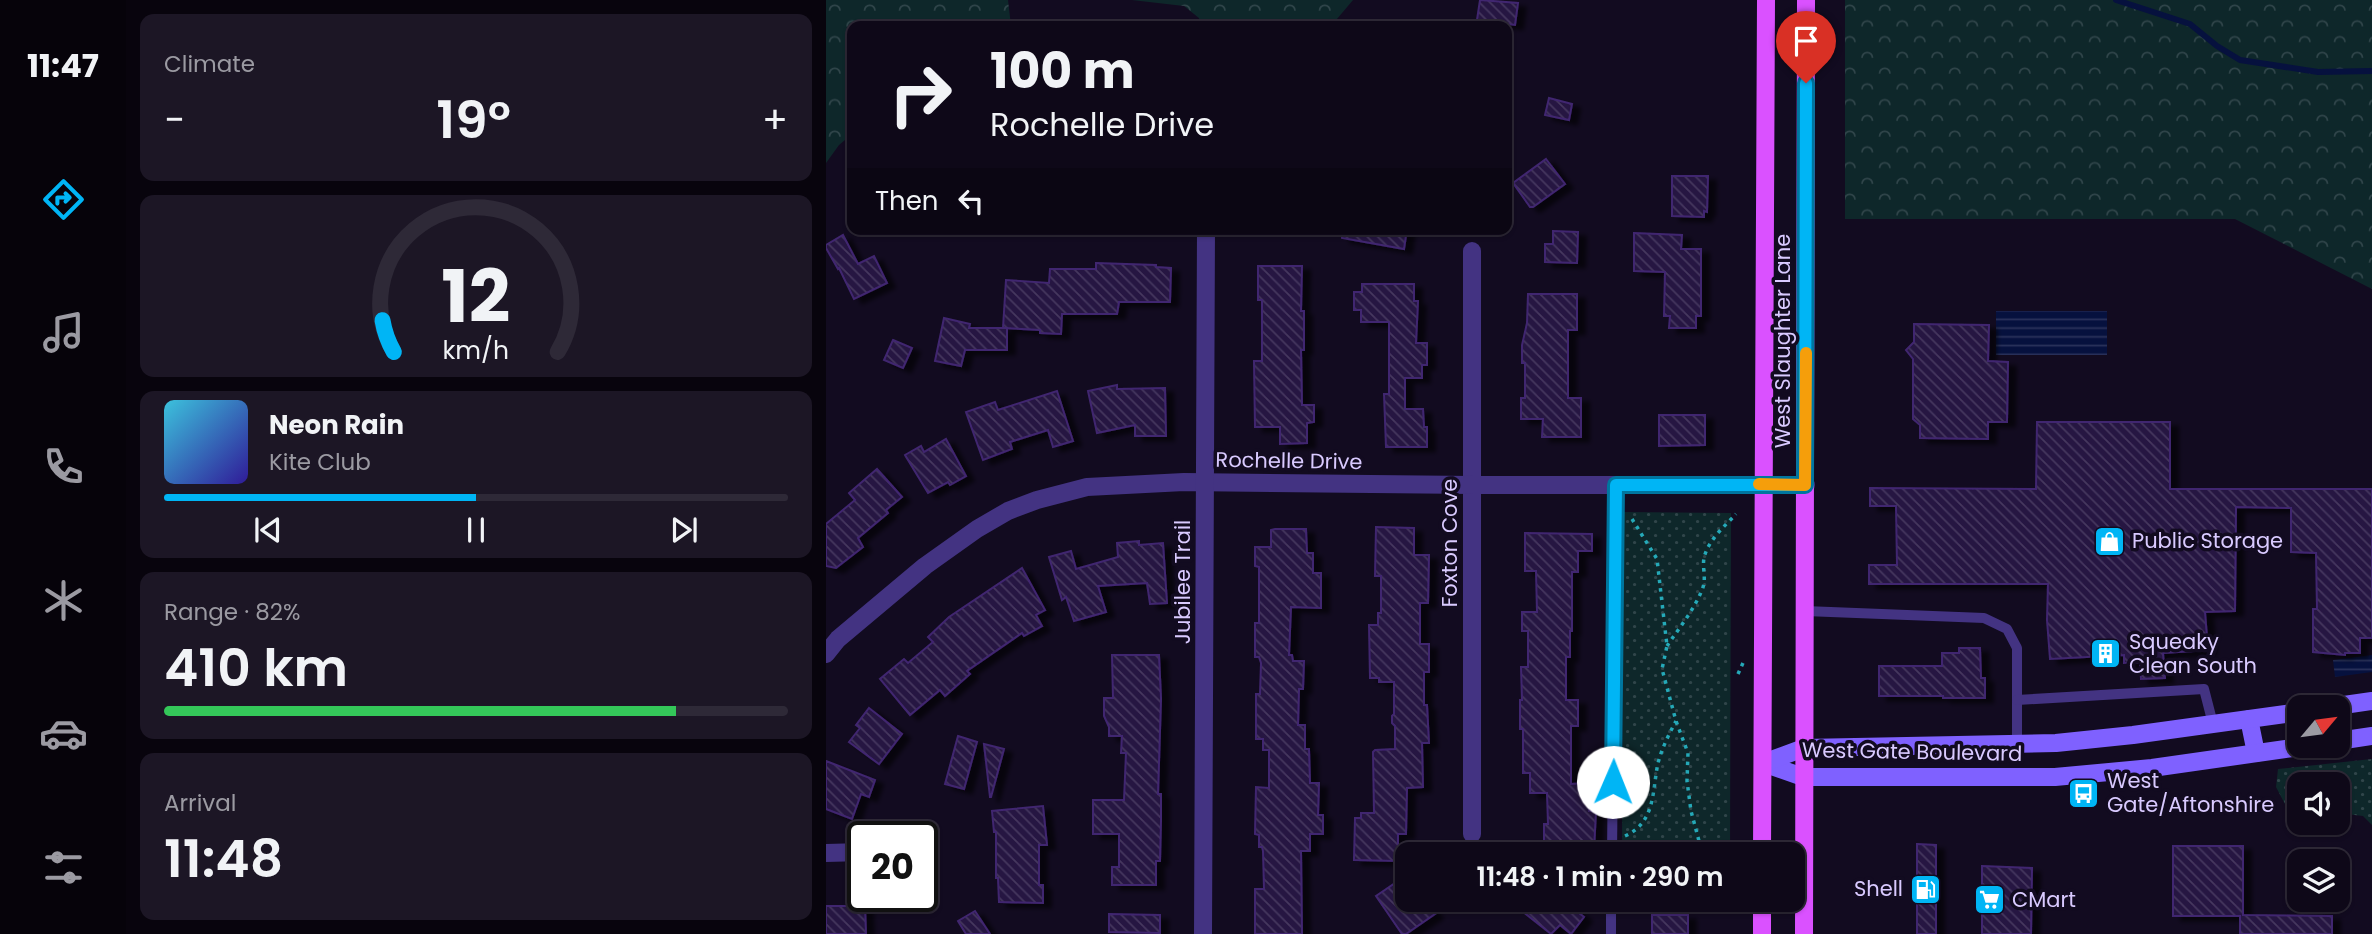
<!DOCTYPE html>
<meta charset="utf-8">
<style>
body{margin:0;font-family:Poppins,sans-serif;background:#1c1625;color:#f1f3f6;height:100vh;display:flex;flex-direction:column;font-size:26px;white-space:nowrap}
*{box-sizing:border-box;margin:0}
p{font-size:23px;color:#9b9aa2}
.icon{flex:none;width:38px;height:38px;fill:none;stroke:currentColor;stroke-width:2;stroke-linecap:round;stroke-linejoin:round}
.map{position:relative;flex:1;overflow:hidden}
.side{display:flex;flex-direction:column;gap:14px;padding:14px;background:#08040d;width:700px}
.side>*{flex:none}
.hud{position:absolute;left:21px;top:21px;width:665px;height:214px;border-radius:14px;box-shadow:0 2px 5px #0004,0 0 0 2px #2e2937;background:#0e0818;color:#f1f3f6;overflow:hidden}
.needle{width:46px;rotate:61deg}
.tools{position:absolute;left:1461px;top:695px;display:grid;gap:14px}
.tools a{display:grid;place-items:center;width:63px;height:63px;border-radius:14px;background:#0e0818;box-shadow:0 2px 5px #0004,0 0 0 2px #2e2937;font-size:35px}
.speed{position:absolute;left:21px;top:821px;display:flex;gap:14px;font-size:35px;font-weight:700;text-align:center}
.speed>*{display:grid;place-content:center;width:91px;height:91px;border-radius:50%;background:#0e0818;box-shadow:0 2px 5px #0004,0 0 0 2px #2e2937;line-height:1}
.speed .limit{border:4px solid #111;border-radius:10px;background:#fff;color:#111}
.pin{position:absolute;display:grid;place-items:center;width:60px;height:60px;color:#fff;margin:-72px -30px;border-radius:50% 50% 50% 0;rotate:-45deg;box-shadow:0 0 7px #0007}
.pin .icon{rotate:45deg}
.me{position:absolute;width:77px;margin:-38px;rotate:1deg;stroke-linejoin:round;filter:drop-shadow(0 0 5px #0008)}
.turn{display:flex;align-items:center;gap:24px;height:147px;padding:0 28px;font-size:32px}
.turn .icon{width:91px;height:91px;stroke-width:2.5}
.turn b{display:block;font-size:49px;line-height:60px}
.then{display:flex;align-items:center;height:66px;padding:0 28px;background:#0003;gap:14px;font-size:26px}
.big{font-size:52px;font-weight:600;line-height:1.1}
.side .card{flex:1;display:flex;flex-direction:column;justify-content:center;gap:10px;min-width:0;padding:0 24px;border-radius:14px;background:#1c1625}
.side .dial{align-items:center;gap:0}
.dial svg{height:182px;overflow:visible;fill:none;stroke:#2e2937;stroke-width:7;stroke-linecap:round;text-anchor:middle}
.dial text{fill:#f1f3f6;stroke:none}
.song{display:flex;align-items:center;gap:21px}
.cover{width:84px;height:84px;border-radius:10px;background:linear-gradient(135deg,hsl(190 70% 55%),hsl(250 70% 35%))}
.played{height:7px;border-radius:4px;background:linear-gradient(90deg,#00b5f5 50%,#2e2937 50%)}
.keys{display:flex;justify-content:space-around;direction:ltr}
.heat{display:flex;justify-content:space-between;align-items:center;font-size:38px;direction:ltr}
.charge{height:10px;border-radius:5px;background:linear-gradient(90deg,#34c759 82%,#2e2937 0)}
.trip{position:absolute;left:569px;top:842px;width:410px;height:70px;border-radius:14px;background:#0e0818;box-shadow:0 2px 5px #0004,0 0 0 2px #2e2937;font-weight:600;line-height:70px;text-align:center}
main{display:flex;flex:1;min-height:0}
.menu{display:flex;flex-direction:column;width:126px;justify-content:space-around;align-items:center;background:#06030a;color:#9b9aa2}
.menu .icon{width:49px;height:49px}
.menu .selected{color:#00b5f5}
.menu b{font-size:32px;color:#f1f3f6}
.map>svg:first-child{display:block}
.grass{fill:url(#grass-dots)}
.forest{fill:url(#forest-crowns)}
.water{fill:url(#water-rules)}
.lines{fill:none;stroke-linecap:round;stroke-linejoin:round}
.stream{stroke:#06113e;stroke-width:6}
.building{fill:url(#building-back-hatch);stroke:#412670;stroke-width:2;filter:url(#shadow)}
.path{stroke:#25a9b8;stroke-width:3.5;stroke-dasharray:3.5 5;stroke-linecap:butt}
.service{stroke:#433382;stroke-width:10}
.minor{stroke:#433382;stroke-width:18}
.secondary{stroke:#7f61ff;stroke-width:18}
.primary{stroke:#da51ff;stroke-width:18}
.route-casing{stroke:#00769f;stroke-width:18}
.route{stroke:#00b5f5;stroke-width:12}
.slow{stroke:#f59e0b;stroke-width:12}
.labels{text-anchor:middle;stroke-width:7;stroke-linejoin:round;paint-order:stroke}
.street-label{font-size:21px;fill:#d9caff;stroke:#120b20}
.poi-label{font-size:21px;fill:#d9caff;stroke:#120b20;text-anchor:start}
</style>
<main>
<nav class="menu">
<b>11:47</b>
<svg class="icon selected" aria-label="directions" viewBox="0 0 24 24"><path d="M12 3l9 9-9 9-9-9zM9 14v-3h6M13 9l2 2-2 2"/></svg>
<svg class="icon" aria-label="music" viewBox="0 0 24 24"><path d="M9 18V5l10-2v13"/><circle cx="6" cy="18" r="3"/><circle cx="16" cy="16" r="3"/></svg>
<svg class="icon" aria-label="phone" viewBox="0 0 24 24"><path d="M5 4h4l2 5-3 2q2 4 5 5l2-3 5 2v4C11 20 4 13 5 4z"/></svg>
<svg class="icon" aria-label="climate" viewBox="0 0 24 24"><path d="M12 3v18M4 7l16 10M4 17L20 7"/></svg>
<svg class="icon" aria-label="car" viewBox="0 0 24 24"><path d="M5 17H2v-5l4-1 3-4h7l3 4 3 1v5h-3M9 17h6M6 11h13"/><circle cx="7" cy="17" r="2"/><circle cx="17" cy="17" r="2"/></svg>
<svg class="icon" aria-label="filters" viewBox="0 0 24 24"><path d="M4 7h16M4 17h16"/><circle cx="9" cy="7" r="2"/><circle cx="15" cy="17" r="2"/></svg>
</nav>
<section class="side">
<div class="card"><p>Climate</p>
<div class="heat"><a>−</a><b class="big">19°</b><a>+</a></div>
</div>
<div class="card dial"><svg viewBox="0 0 100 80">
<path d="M14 69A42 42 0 1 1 86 69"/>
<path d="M14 69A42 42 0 0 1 9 55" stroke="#00b5f5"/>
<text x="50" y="56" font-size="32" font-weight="700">12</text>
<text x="50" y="72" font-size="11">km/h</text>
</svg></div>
<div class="card">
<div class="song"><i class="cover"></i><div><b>Neon Rain</b><p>Kite Club</p></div></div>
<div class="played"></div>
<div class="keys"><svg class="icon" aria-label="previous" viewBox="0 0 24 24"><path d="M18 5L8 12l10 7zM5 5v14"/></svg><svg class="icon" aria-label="pause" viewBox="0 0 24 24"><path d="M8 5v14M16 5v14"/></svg><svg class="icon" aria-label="next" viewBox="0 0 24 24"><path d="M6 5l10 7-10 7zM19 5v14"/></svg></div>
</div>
<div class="card"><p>Range · 82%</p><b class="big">410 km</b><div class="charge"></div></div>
<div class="card"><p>Arrival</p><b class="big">11:48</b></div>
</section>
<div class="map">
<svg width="1546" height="934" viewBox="0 0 1546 934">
<defs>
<pattern id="grass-dots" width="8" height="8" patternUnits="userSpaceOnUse" patternTransform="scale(1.75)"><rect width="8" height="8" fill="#0e272a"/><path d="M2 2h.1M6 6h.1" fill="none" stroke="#30454a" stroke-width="1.8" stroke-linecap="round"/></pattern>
<pattern id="forest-crowns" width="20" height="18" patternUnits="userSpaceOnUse" patternTransform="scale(1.75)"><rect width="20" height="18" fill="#0e272a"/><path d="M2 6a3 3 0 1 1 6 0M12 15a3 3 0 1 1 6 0" fill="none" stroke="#30454a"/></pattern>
<pattern id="water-rules" width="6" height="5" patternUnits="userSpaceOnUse" patternTransform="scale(1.75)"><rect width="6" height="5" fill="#06113e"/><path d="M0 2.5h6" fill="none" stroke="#2a325b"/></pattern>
<pattern id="building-back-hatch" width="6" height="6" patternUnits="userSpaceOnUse" patternTransform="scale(1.75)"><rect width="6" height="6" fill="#261642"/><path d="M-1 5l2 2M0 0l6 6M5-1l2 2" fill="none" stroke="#45375e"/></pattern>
<filter id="shadow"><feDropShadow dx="8" dy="4.5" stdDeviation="2" flood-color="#0009"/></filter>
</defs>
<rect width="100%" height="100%" fill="#120b20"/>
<g class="grass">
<path d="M797 512 905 513 904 854H796Z"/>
<path d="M1546 759V825L1537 816 1512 813V784H1474L1473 809 1461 808 1450 787 1452 769Z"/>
<path d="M796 900H904V907L796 906Z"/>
</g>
<g class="forest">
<path d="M0 0H182L185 26H26V134L13 145 0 163Z"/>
<path d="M306 0H527L505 26H374L373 18 358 6Z"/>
<path d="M1019 0H1546V289L1409 219H1019Z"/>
</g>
<g class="water">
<rect x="1170" y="311" width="111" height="44"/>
<path d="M1546 655V672L1509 677 1507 660Z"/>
</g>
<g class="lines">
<path class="stream" d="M1290 0 1364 24 1391 46 1414 60 1492 72 1546 71"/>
</g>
<g class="building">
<path d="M654 0 692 3 689 25 651 20Z"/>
<path d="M723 98 746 104 743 120 719 115Z"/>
<path d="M720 159 739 184 707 207H704L687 183Z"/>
<path d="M846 176H882L881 212 878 211V217L846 216Z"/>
<path d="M516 229H581L578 249 516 238Z"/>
<path d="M727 231 752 232 751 263 719 262V244H727Z"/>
<path d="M808 233 856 235 855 249H875V316H870V328H843L844 316H838L839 272 808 271Z"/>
<path d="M17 235 32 264 48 256 61 283 28 299 13 268 12 269 0 248V245Z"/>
<path d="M270 263 330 265V267L345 268 344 302H293L291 314H236L235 334 214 333V330L177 328 180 280 223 283 224 269H270Z"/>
<path d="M432 266H476L475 311H478V350H475L476 405H488V422L481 423V443L454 444V427H429L428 361H436V300H432Z"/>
<path d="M536 284H588V301H592L590 343H601V365H596V378H579V409H597L598 427H601V447H560L558 394H563V322H535V310H528V292H536Z"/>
<path d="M702 294H751V330H742V398H755V437H716L717 419H695V398H699V363H696V345L701 323Z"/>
<path d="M118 318 144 324 143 328H181V350H139L135 366 109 361Z"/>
<path d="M1088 324 1163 325 1162 361 1182 362 1181 422H1162V439L1094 438V425L1087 419V359L1080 350 1088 342Z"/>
<path d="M67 340 86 348 77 368 58 360Z"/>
<path d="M291 385V389L339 388 340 436H309V425L271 433 262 391Z"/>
<path d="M231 391 247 441 227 447 222 430 184 442 186 449 157 460 140 412 169 402 172 410Z"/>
<path d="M833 415H879V445L833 446Z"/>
<path d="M1211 422H1344V489H1546V638H1534V653H1519V655L1487 652V609H1491L1490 553 1465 552V508L1410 507 1409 611 1379 612 1382 650 1337 653 1339 678 1315 679 1314 662 1298 663V655L1224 659 1221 620 1222 584H1043V565H1071L1070 506H1044V488L1210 489Z"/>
<path d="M120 439 140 476 124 485 122 482 102 493 79 455 95 446 98 452Z"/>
<path d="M51 469 76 497 60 510 62 513 32 538 37 547 10 568 0 566V524L29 500 23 493Z"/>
<path d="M550 527 588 528V555H603L602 603H594V644H603V672H598V705H601L603 743H596L597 787 581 788 580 834H572V861L528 860 529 818H535V813H548L547 752 549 750 569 749V726L566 723V716L568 714V682H553V678H544L543 625H552V613H555V576H549Z"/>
<path d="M449 529H480L481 553H487V573H495V608L465 607 463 655H466L467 661H478L477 689H473L472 725H479V749H483L484 783H493L492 815H497V834H484V851H475L476 934H429V889H438L437 851 436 847H433V835L429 834 430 787 443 788V750H437V739H430V694H434L435 663 433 657H429V623H433V567L429 566V547H445V530Z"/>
<path d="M699 533 766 534V551H752V572H746V631H744V657H740V700H752V726H745V784L762 783 763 811H770L768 850H718V824H722L721 793H704V773H697V729H694V700H696L695 667H702V631H696V612H711L710 571H699Z"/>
<path d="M313 541V545L337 543 341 603 324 604 321 583 272 586 280 612 248 621 240 597 236 600 223 557 245 551 250 569 292 557 291 543Z"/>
<path d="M196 568 219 610 210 615 216 626 198 636 196 633 141 671 144 674 119 696 114 690 84 715 54 679 78 659 82 663 107 642 102 637 123 617Z"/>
<path d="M1133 648H1154L1155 678H1159V698H1117V696H1053V666H1116V653H1133Z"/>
<path d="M286 655H333L335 699 332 794H335V820L334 861H330V885H286V867H293V834H267V800H298L300 753H295L296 736H283V727L278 716V698H287Z"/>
<path d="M43 708 76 734 53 764 23 742 34 728 30 725Z"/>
<path d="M132 736 151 742 138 789 119 784Z"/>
<path d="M158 744 178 749 165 797H164Z"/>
<path d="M0 761 49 780 43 797 35 794 26 819 0 809Z"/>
<path d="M217 806 221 845H213V885H217V903L173 902 172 878H170V832H168L166 811Z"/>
<path d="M1091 844 1110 845V934H1091Z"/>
<path d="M1347 846H1417V915L1506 916V934H1414V916H1347Z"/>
<path d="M1156 866 1206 868 1205 934H1156Z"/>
<path d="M581 875V900H599L609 914 580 934H576L550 896Z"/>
<path d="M705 900H737L758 917 745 934 734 925 725 934 696 911Z"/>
<path d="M0 906H39L40 934H0Z"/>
<path d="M149 911 164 934H140L132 921Z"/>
<path d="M283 914 334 915V933L283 932Z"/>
<rect x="826" y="915" width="36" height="19"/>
</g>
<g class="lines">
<g class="path">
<path d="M806 519 831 559 841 646 836 669 850 721 862 753 861 781 865 811 873 841 879 854"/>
<path d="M841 646C853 628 868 610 876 590 881 579 876 569 878 558 882 540 899 526 910 514"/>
<path d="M912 674 917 663"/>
<path d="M799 836C830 822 826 791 832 763 836 748 843 734 850 721"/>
<path d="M911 842 916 854"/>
</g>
<g class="service">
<path d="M979 611 1158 618 1181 629 1191 648V744"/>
<path d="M1191 700 1378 689 1387 724"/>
<path d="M786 854 790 485"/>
<path d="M785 934V900"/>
</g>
<g class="minor">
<path d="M646 251V834"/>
<path d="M0 654 12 639 99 566 151 529 182 511 211 500 261 487 358 482 647 485H980"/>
<path d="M96 852H101"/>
<path d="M0 853 37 852"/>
<path d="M377 934 380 229"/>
</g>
<g class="secondary">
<path d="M1504 707 1546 701"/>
<path d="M1423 719 1430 753"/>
<path d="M1512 741 1546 736"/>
<path d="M937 763 977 777H1229L1326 768 1481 746"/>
<path d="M937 763 978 748 1230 743 1307 735 1474 712"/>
</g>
<g class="primary">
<path d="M936 854 940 0"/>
<path d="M936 934V900"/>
<path d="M978 934 980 0"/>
</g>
</g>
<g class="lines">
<defs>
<path id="route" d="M787 782 790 485H979L980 83"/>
</defs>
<use href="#route" class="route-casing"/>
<use href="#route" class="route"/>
<path class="slow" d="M933 484 979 485 980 353"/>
</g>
<defs>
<symbol id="shop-square" viewBox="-11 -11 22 22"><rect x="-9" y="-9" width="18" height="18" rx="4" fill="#00b5f5" stroke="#120b20"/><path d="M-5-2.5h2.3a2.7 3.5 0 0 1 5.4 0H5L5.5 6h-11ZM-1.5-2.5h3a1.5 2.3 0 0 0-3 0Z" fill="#fff"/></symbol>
<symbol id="building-square" viewBox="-11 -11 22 22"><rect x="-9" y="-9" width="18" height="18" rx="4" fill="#00b5f5" stroke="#120b20"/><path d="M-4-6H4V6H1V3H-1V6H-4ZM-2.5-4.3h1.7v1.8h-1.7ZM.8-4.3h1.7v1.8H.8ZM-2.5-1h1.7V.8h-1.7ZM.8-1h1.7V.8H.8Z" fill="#fff"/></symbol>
<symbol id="bus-square" viewBox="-11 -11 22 22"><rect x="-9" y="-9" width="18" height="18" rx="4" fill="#00b5f5" stroke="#120b20"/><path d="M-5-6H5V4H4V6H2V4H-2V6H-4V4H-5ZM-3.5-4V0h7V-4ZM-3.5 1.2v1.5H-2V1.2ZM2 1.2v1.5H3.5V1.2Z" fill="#fff"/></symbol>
<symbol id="fuel-square" viewBox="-11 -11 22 22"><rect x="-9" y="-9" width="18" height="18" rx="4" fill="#00b5f5" stroke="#120b20"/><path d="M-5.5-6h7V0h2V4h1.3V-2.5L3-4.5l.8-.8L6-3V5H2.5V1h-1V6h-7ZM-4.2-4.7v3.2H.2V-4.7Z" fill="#fff"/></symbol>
<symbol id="supermarket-square" viewBox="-11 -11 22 22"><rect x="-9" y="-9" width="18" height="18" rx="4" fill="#00b5f5" stroke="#120b20"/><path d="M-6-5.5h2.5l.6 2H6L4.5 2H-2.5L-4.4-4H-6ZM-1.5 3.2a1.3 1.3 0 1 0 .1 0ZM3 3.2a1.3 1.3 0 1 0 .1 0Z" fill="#fff"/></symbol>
</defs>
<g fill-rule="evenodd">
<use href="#shop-square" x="1266" y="524" width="35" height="35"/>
<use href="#building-square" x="1262" y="636" width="35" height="35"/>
<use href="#bus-square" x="1240" y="776" width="35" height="35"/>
<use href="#fuel-square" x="1082" y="872" width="35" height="35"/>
<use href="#supermarket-square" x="1146" y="882" width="35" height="35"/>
</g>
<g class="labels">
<g class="street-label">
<text transform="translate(957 341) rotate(-90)" y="7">West Slaughter Lane</text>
<text transform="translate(463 461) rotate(1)" y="7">Rochelle Drive</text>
<text transform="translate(624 543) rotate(-90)" y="7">Foxton Cove</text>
<text transform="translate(357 582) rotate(-90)" y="7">Jubilee Trail</text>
<text transform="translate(1086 752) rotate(1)" y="7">West Gate Boulevard</text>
</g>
<g class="poi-label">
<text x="1306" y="548">Public Storage</text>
<text x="1303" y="649">Squeaky<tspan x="1303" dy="24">Clean South</tspan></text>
<text x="1281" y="788">West<tspan x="1281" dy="24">Gate/Aftonshire</tspan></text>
<text x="1077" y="896" text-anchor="end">Shell</text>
<text x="1186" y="907">CMart</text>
</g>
</g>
</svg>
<div class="tools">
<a><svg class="needle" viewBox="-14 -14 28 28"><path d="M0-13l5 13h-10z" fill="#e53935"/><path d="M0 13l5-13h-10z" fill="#9b9aa2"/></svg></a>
<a><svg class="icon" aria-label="sound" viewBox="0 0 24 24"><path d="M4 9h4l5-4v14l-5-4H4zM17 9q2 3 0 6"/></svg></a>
<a><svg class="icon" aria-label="layers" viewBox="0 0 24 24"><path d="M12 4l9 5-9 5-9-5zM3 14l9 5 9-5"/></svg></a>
</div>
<div class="speed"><div class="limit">20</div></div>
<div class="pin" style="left:980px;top:83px;background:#d93025"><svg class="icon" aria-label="arrive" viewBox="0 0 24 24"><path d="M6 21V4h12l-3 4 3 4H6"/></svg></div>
<svg class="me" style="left:787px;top:782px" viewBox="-20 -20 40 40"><circle r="19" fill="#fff"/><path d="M0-13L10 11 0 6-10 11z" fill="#00b5f5"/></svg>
<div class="trip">11:48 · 1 min · 290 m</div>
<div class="hud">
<div class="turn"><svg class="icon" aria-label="right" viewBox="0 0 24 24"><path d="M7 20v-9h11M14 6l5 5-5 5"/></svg><div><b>100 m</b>Rochelle Drive</div></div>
<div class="then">Then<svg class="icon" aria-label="left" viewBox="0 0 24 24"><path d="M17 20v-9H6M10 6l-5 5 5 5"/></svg></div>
</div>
</div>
</main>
